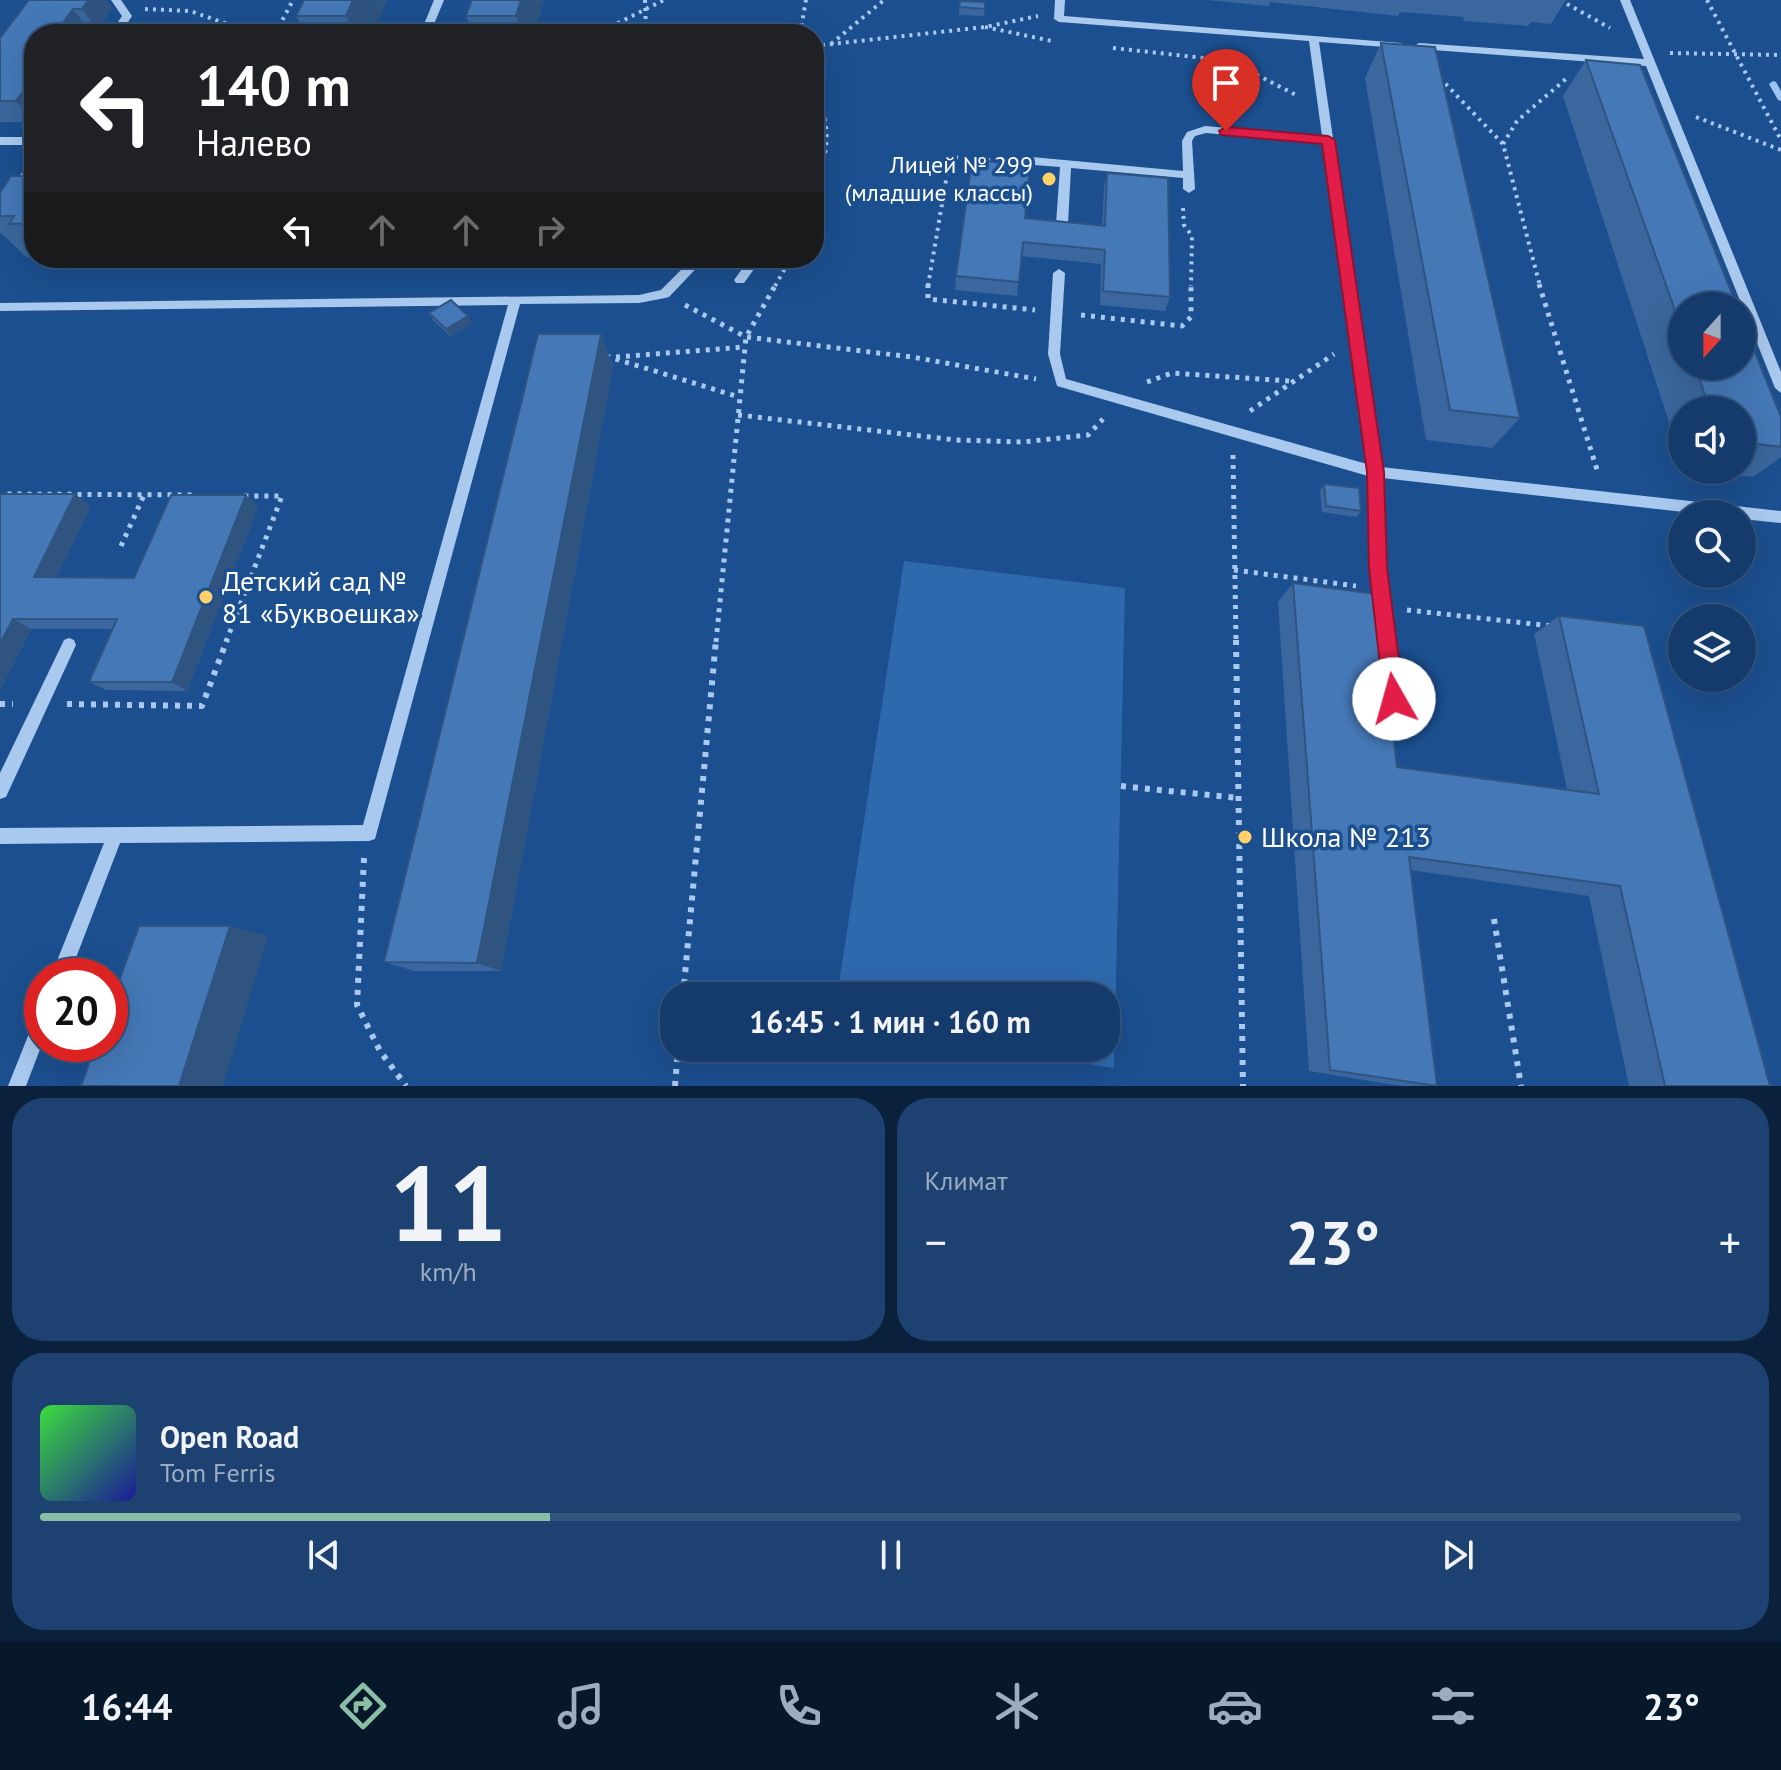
<!DOCTYPE html>
<html lang="ru">
<meta charset="utf-8">
<style>
body{margin:0;font-family:"PT Sans",sans-serif;background:#1d4271;color:#f1f3f6;height:100vh;display:flex;flex-direction:column;font-size:30px;white-space:nowrap}
*{box-sizing:border-box;margin:0}
p{font-size:26px;color:#9dadc1}
.icon{flex:none;width:44px;height:44px;fill:none;stroke:currentColor;stroke-width:2;stroke-linecap:round;stroke-linejoin:round}
.map{position:relative;height:1086px;overflow:hidden}
.panel{display:flex;flex-direction:column;gap:12px;padding:12px;background:#0b203b;flex:1}
.panel>*{flex:none}
.guide{position:absolute;left:24px;top:24px;width:800px;height:244px;border-radius:32px;box-shadow:0 8px 32px #0002,0 0 0 2px #33557e;background:#202124;color:#fff;overflow:hidden}
.needle{width:52px;rotate:201deg}
.controls{position:absolute;left:1668px;top:292px;display:grid;gap:16px}
.controls a{display:grid;place-items:center;width:88px;height:88px;border-radius:50%;background:#143b6b;box-shadow:0 8px 32px #0002,0 0 0 2px #33557e;font-size:40px}
.speed{position:absolute;left:24px;top:958px;display:flex;gap:16px;font-size:40px;font-weight:700;text-align:center}
.speed>*{display:grid;place-content:center;width:104px;height:104px;border-radius:50%;background:#143b6b;box-shadow:0 8px 32px #0002,0 0 0 2px #33557e;line-height:1}
.speed .limit{border:12px solid #d22;background:#fff;color:#111}
.pin{position:absolute;display:grid;place-items:center;width:68px;height:68px;color:#fff;margin:-82px -34px;border-radius:50% 50% 50% 0;rotate:-45deg;box-shadow:0 0 8px #0007}
.pin .icon{rotate:45deg}
.me{position:absolute;width:88px;margin:-44px;rotate:353deg;stroke-linejoin:round;filter:drop-shadow(0 0 6px #0008)}
.turn{display:flex;align-items:center;gap:28px;height:168px;padding:0 40px;font-size:36px}
.turn .icon{width:104px;height:104px;stroke-width:2.5}
.turn b{display:block;font-size:56px;line-height:68px}
.lanes{display:flex;align-items:center;height:76px;padding:0 40px;background:#0003;justify-content:center;gap:40px;direction:ltr}
.lanes .off{opacity:.35}
.big{font-size:60px;font-weight:700;line-height:1.1}
.panel .tile{flex:1;display:flex;flex-direction:column;justify-content:center;gap:12px;min-width:0;padding:0 28px;border-radius:32px;background:#1d4271}
.panel .dial{align-items:center;gap:0}
.dial b{font-size:104px;line-height:1}
.song{display:flex;align-items:center;gap:24px}
.cover{width:96px;height:96px;border-radius:12px;background:linear-gradient(135deg,hsl(120 70% 55%),hsl(240 70% 35%))}
.played{height:8px;border-radius:4px;background:linear-gradient(90deg,#8abfa5 30%,#33557e 30%)}
.keys{display:flex;justify-content:space-around;direction:ltr}
.heat{display:flex;justify-content:space-between;align-items:center;font-size:44px;direction:ltr}
.panel .tiles{flex:1;display:grid;gap:12px;grid-template-columns:1fr 1fr}
.tile:last-child{grid-column:span 2}
.trip{position:absolute;left:660px;top:982px;width:460px;height:80px;border-radius:32px;background:#143b6b;box-shadow:0 8px 32px #0002,0 0 0 2px #33557e;font-weight:700;line-height:80px;text-align:center}
.tab-bar{display:flex;height:128px;justify-content:space-around;align-items:center;background:#08182b;color:#9dadc1}
.tab-bar .icon{width:56px;height:56px}
.tab-bar .selected{color:#8abfa5}
.tab-bar b{font-size:36px;color:#f1f3f6}
.map>svg:first-child{display:block}
.green{fill:#2e69ad}
.lines{fill:none;stroke-linecap:round;stroke-linejoin:round}
.stream{fill:#9cc4f0;fill-rule:evenodd}
.path-far2{stroke:#a9c9ee;stroke-width:4;stroke-dasharray:3 5;stroke-linecap:butt}
.path-far1{stroke:#a9c9ee;stroke-width:5;stroke-dasharray:4 6;stroke-linecap:butt}
.path{stroke:#a9c9ee;stroke-width:6;stroke-dasharray:5 7;stroke-linecap:butt}
.minor{fill:#a9c9ee;fill-rule:evenodd}
.wall{fill:#3a679d}
.shaded-wall{fill:#305480}
.building{fill:#4478b7;stroke:#305480;stroke-width:2}
.route{fill:#e11d48;stroke:#92132f;stroke-width:2}
.poi-dot{fill:#ffd166;stroke:#1b4f8f;stroke-width:3}
.labels{text-anchor:middle;stroke-width:7;stroke-linejoin:round;paint-order:stroke}
.far-poi-label{font-size:24px;fill:#fff;stroke:#1b4f8f;text-anchor:end}
.poi-label{font-size:28px;fill:#fff;stroke:#1b4f8f;text-anchor:start}
</style>
<div class="map">
<svg width="1781" height="1086" viewBox="0 0 1781 1086">
<rect width="100%" height="100%" fill="#1b4f8f"/>
<path class="green" d="M904 561 1125 588 1114 1068 992 1048H1106V996H837Z"/>
<g class="lines">
<path class="stream" d="M1773 81 1776 82 1781 91V101L1778 100 1769 84Z"/>
<g class="path-far2">
<path d="M645 0 646 34"/>
<path d="M1560 0 1610 28"/>
<path d="M1707 0 1781 140"/>
<path d="M145 9 190 11 256 34"/>
<path d="M985 27 1052 41"/>
<path d="M275 34 293 0"/>
<path d="M596 34 664 0"/>
<path d="M800 34 806 0"/>
<path d="M831 44 884 0"/>
<path d="M814 46 985 27 1038 16"/>
<path d="M1113 48 1231 61"/>
<path d="M1670 53 1781 55"/>
<path d="M1228 60 1298 96"/>
<path d="M1440 78 1503 144 1540 286"/>
<path d="M814 88C835 137 826 148 814 197"/>
<path d="M1696 117 1781 150"/>
<path d="M1503 144 1517 121 1567 78"/>
<path d="M1183 208 1184 225 1192 236 1191 286"/>
<path d="M775 286 791 258"/>
<path d="M928 286 950 157 1000 161"/>
</g>
<g class="path-far1">
<path d="M928 284V299L1035 310"/>
<path d="M1539 284 1598 473"/>
<path d="M685 305 746 337 912 357 1036 379"/>
<path d="M1081 315 1182 326 1191 317V284"/>
<path d="M606 356 739 397"/>
<path d="M616 357 744 347"/>
<path d="M1147 382 1172 373 1289 381"/>
<path d="M1250 411 1334 354"/>
<path d="M738 415 956 440 1023 442 1088 435 1103 419"/>
<path d="M1233 455 1236 642"/>
<path d="M0 498 2 494 196 495"/>
<path d="M121 546 144 495"/>
<path d="M1234 570 1356 586"/>
<path d="M1407 610 1552 626"/>
<path d="M226 642 282 496H242"/>
<path d="M716 642 746 337 776 284"/>
</g>
<g class="path">
<path d="M1236 640 1243 1086"/>
<path d="M0 704H13"/>
<path d="M67 704 202 706 227 640"/>
<path d="M1121 786 1238 798"/>
<path d="M364 858 357 1005 380 1051 406 1086"/>
<path d="M1494 919 1521 1086"/>
<path d="M683 996 716 640"/>
<path d="M675 1086 678 1048"/>
</g>
<g class="minor">
<path d="M111 0H121L132 16 120 34H110L122 16Z"/>
<path d="M434 0H444L432 29 424 31 422 29Z"/>
<path d="M1055 0H1065L1064 16 1401 43 1403 45 1398 48 1319 42 1381 467 1781 511V523L1742 519V514H1701L1382 478 1385 568 1406 729 1403 734 1398 736 1393 734 1371 568 1368 476 1057 386 1048 354 1053 273 1059 269 1065 273 1060 354 1066 379 1367 464 1323 143 1206 133 1195 136 1192 141 1195 189 1189 193 1183 189V178L1071 168 1068 224 1062 228 1056 224 1060 167 1021 164 1016 160 1021 156 1183 171 1182 141 1187 132 1205 126 1322 136 1309 41 1059 22 1054 19Z"/>
<path d="M1620 0H1630L1781 372V393L1775 388 1646 66 1419 49 1414 46 1419 43 1644 59Z"/>
<rect x="0" y="137" width="34" height="8"/>
<path d="M34 159V172L4 219 0 220V207L30 160Z"/>
<path d="M693 258H706L669 297 665 298 639 303 520 304 375 839 369 841 120 843 69 976H51L104 843 0 844V828L363 825 508 305 0 311V303L639 295 661 290Z"/>
<path d="M750 258H762L744 283H736L734 280Z"/>
<path d="M69 638 74 640 76 645 6 797 0 799V773L64 640Z"/>
<path d="M42 1013V1044L26 1086H8L36 1016Z"/>
</g>
</g>
<g class="wall">
<path d="M29 0 112 8 97 30H89L86 34H34V122H0V38Z"/>
<path d="M387 0 372 34H306L296 16Z"/>
<path d="M544 0 534 34H473L466 16Z"/>
<path d="M1207 0H1566L1551 24 1531 22 1528 26 1464 21 1463 17 1400 12 1398 16 1270 2 1269 6Z"/>
<path d="M960 1 985 2 984 16 959 15Z"/>
<path d="M1381 43 1520 418 1492 448 1426 440 1365 78Z"/>
<path d="M1586 60 1682 306V366H1742L1781 417V457L1753 477 1687 470H1742V410H1682V462L1563 96Z"/>
<path d="M1107 173 1170 297 1165 311 1100 305 1101 264 1021 256 1017 296 955 290 956 276 1025 218 1102 226 1104 187Z"/>
<path d="M34 176V257H26L0 232V193Z"/>
<path d="M44 258H127L124 264H50Z"/>
<path d="M198 258H280L277 265 204 264Z"/>
<path d="M354 258H434L431 264 359 265Z"/>
<path d="M508 258H586L585 265 511 264Z"/>
<path d="M429 313 472 323 450 336 433 320Z"/>
<path d="M601 334 613 366 501 971H414L384 962Z"/>
<path d="M1324 484 1361 511 1356 517 1322 512 1320 490Z"/>
<path d="M0 495 91 506 56 578H134L258 507 187 691 106 690 89 682 112 629H31L0 690Z"/>
<path d="M1293 583 1397 767 1567 789 1534 634 1559 616 1770 1086H1629L1589 896 1410 870 1437 1086H1401L1309 1071 1278 602Z"/>
</g>
<g class="shaded-wall">
<path d="M88 0H106L112 8 97 30 82 9Z"/>
<path d="M353 0H387L372 34H355L346 16Z"/>
<path d="M521 0H544L534 34H522L516 16Z"/>
<path d="M73 9 89 30 86 34H55Z"/>
<path d="M34 63V122L16 101 24 76Z"/>
<path d="M119 258H127L124 264Z"/>
<path d="M272 258H280L277 265Z"/>
<path d="M468 316 472 323 450 336 446 329Z"/>
<path d="M601 334 613 366 501 971 477 963Z"/>
<path d="M75 494 91 506 51 588 34 577Z"/>
<path d="M246 495 258 507 187 691 172 682Z"/>
<path d="M13 619 31 629 0 690V644Z"/>
<path d="M230 926 268 936 223 1086H179Z"/>
</g>
<g class="building">
<path d="M29 0H88L82 9H73L55 34H34V63L24 76H34L16 101H0V38Z"/>
<path d="M304 0H353L346 16H296Z"/>
<path d="M472 0H521L516 16H466Z"/>
<path d="M960 1 985 2V9L959 7Z"/>
<path d="M677 25H742V34H675Z"/>
<path d="M1381 43 1435 47 1520 418 1450 410Z"/>
<path d="M1586 60 1640 65 1737 306H1682V330Z"/>
<path d="M972 160 1030 165 1025 218 1105 226 1107 173 1168 178 1170 297 1103 291 1105 250 1023 242 1019 282 956 276Z"/>
<path d="M11 176H34V223L9 224 14 216H0V193Z"/>
<path d="M451 300 468 316 446 329 429 313Z"/>
<path d="M1742 320 1781 417V447L1742 442V410H1710L1695 366H1742Z"/>
<path d="M538 334H601L477 963 384 962Z"/>
<path d="M1324 484 1359 488 1361 511 1326 506Z"/>
<path d="M0 494H75L34 577 134 578 171 495H246L172 682H89L117 619H13L0 644Z"/>
<path d="M1293 583 1376 594 1397 767 1599 794 1559 616 1644 626 1770 1086H1665L1620 886 1409 857 1437 1086 1330 1070Z"/>
<path d="M139 926H230L179 1086H81L96 1044H110V1006Z"/>
</g>
<path class="route" d="M1226 127 1328 136 1335 140 1384 472 1387 568 1404 699 1401 705 1394 708 1387 705 1384 699 1369 568 1367 472 1322 144 1221 135 1219 131Z"/>
<g class="poi-dot">
<circle cx="1049" cy="179" r="8"/>
<circle cx="206" cy="597" r="8"/>
<circle cx="1245" cy="837" r="8"/>
</g>
<g class="labels">
<g class="far-poi-label">
<text x="1033" y="173">Лицей № 299<tspan x="1033" dy="28">(младшие классы)</tspan></text>
</g>
<g class="poi-label">
<text x="222" y="591">Детский сад №<tspan x="222" dy="32">81 «Буквоешка»</tspan></text>
<text x="1261" y="847">Школа № 213</text>
</g>
</g>
</svg>
<div class="controls">
<a><svg class="needle" viewBox="-14 -14 28 28"><path d="M0-13l5 13h-10z" fill="#e53935"/><path d="M0 13l5-13h-10z" fill="#9dadc1"/></svg></a>
<a><svg class="icon" aria-label="sound" viewBox="0 0 24 24"><path d="M4 9h4l5-4v14l-5-4H4zM17 9q2 3 0 6"/></svg></a>
<a><svg class="icon" aria-label="search" viewBox="0 0 24 24"><circle cx="10" cy="10" r="6"/><path d="M15 15l6 6"/></svg></a>
<a><svg class="icon" aria-label="layers" viewBox="0 0 24 24"><path d="M12 4l9 5-9 5-9-5zM3 14l9 5 9-5"/></svg></a>
</div>
<div class="speed"><div class="limit">20</div></div>
<div class="pin" style="left:1226px;top:131px;background:#d93025"><svg class="icon" aria-label="arrive" viewBox="0 0 24 24"><path d="M6 21V4h12l-3 4 3 4H6"/></svg></div>
<svg class="me" style="left:1394px;top:699px" viewBox="-20 -20 40 40"><circle r="19" fill="#fff"/><path d="M0-13L10 11 0 6-10 11z" fill="#e11d48"/></svg>
<div class="trip">16:45 · 1 мин · 160 m</div>
<div class="guide">
<div class="turn"><svg class="icon" aria-label="left" viewBox="0 0 24 24"><path d="M17 20v-9H6M10 6l-5 5 5 5"/></svg><div><b>140 m</b>Налево</div></div>
<div class="lanes"><svg class="icon" aria-label="left" viewBox="0 0 24 24"><path d="M17 20v-9H6M10 6l-5 5 5 5"/></svg><svg class="icon off" aria-label="ahead" viewBox="0 0 24 24"><path d="M12 20V5M6 11l6-6 6 6"/></svg><svg class="icon off" aria-label="ahead" viewBox="0 0 24 24"><path d="M12 20V5M6 11l6-6 6 6"/></svg><svg class="icon off" aria-label="right" viewBox="0 0 24 24"><path d="M7 20v-9h11M14 6l5 5-5 5"/></svg></div>
</div>
</div>
<section class="panel">
<div class="tiles">
<div class="tile dial"><b>11</b><p>km/h</p></div>
<div class="tile"><p>Климат</p>
<div class="heat"><a>−</a><b class="big">23°</b><a>+</a></div>
</div>
<div class="tile">
<div class="song"><i class="cover"></i><div><b>Open Road</b><p>Tom Ferris</p></div></div>
<div class="played"></div>
<div class="keys"><svg class="icon" aria-label="previous" viewBox="0 0 24 24"><path d="M18 5L8 12l10 7zM5 5v14"/></svg><svg class="icon" aria-label="pause" viewBox="0 0 24 24"><path d="M8 5v14M16 5v14"/></svg><svg class="icon" aria-label="next" viewBox="0 0 24 24"><path d="M6 5l10 7-10 7zM19 5v14"/></svg></div>
</div>
</div>
</section>
<nav class="tab-bar">
<b>16:44</b>
<svg class="icon selected" aria-label="directions" viewBox="0 0 24 24"><path d="M12 3l9 9-9 9-9-9zM9 14v-3h6M13 9l2 2-2 2"/></svg>
<svg class="icon" aria-label="music" viewBox="0 0 24 24"><path d="M9 18V5l10-2v13"/><circle cx="6" cy="18" r="3"/><circle cx="16" cy="16" r="3"/></svg>
<svg class="icon" aria-label="phone" viewBox="0 0 24 24"><path d="M5 4h4l2 5-3 2q2 4 5 5l2-3 5 2v4C11 20 4 13 5 4z"/></svg>
<svg class="icon" aria-label="climate" viewBox="0 0 24 24"><path d="M12 3v18M4 7l16 10M4 17L20 7"/></svg>
<svg class="icon" aria-label="car" viewBox="0 0 24 24"><path d="M5 17H2v-5l4-1 3-4h7l3 4 3 1v5h-3M9 17h6M6 11h13"/><circle cx="7" cy="17" r="2"/><circle cx="17" cy="17" r="2"/></svg>
<svg class="icon" aria-label="filters" viewBox="0 0 24 24"><path d="M4 7h16M4 17h16"/><circle cx="9" cy="7" r="2"/><circle cx="15" cy="17" r="2"/></svg>
<b>23°</b>
</nav>
